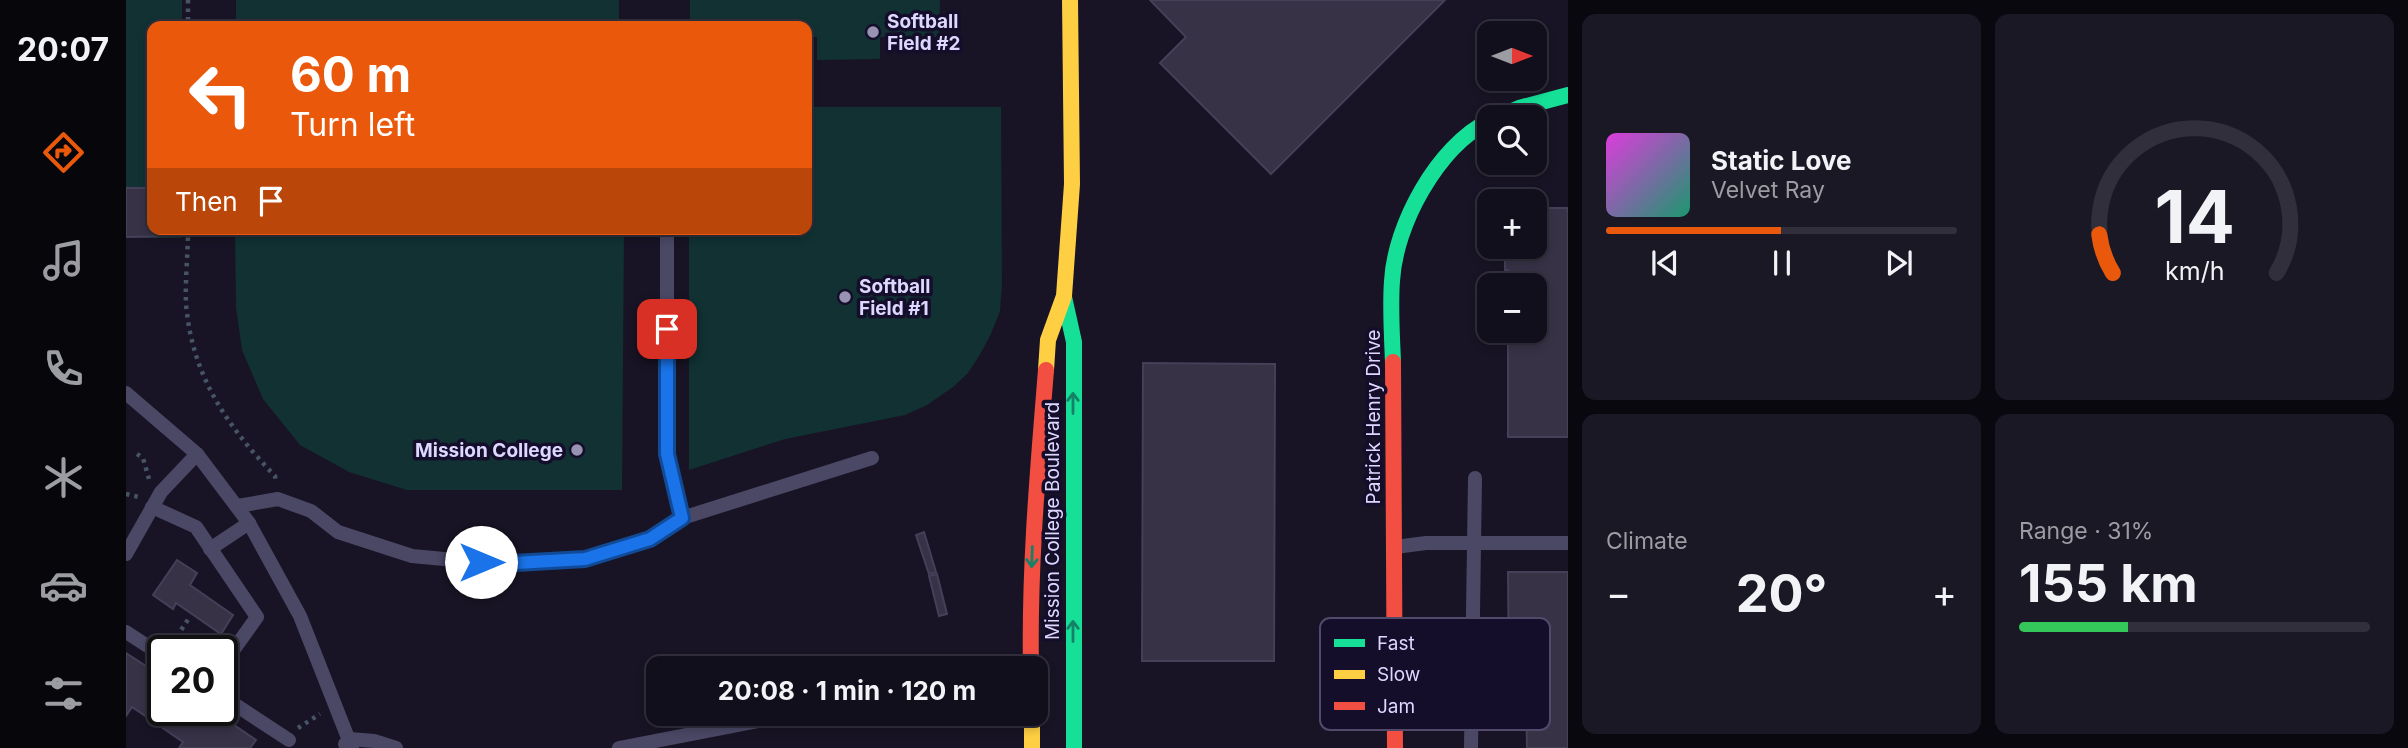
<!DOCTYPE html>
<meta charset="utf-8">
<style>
body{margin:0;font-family:Inter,sans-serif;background:#1b1825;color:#f1f3f6;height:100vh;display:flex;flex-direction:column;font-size:26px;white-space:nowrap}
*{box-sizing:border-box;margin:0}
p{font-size:23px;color:#9c9ca3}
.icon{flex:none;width:38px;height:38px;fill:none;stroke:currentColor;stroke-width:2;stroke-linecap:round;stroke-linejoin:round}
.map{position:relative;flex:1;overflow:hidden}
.panel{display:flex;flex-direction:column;gap:14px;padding:14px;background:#0a080f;width:840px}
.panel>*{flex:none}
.hud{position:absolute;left:21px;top:21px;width:665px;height:214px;border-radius:14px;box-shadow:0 4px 10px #0003,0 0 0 2px #312f3b;background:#ea580c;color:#fff;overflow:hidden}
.needle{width:46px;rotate:90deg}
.controls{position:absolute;left:1351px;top:21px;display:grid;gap:14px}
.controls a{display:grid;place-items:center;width:70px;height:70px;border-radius:14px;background:#120f1c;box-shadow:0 4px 10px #0003,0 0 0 2px #312f3b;font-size:35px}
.speed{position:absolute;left:21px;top:635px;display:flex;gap:14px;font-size:35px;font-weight:700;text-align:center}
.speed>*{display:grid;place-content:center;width:91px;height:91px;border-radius:50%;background:#120f1c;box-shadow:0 4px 10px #0003,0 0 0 2px #312f3b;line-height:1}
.speed .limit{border:4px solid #111;border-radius:10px;background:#fff;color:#111}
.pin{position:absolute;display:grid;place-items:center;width:60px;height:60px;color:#fff;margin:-30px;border-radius:14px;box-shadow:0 4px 10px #0006}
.me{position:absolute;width:77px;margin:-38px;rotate:90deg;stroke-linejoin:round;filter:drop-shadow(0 0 5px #0008)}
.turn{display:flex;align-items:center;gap:24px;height:147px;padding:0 28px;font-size:32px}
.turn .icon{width:91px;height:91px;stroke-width:2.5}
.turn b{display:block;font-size:49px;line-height:60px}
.then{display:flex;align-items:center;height:66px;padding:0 28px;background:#0003;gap:14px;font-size:26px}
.big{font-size:52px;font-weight:700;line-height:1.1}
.panel .widget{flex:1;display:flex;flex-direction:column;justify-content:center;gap:10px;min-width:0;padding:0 24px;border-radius:14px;background:#1b1825}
.panel .dial{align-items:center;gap:0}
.dial svg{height:182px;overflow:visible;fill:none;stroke:#312f3b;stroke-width:7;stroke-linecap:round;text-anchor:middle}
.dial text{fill:#f1f3f6;stroke:none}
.song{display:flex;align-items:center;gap:21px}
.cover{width:84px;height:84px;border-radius:10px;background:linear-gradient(135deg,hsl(300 70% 55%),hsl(160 70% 35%))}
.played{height:7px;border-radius:4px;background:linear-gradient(90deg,#ea580c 50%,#312f3b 50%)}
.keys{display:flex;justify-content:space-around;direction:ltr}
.heat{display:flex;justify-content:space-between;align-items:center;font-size:38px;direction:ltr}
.charge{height:10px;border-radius:5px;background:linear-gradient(90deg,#34c759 31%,#312f3b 0)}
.panel .tiles{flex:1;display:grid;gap:14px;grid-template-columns:repeat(2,1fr)}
.trip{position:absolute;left:520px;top:656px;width:402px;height:70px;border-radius:14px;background:#120f1c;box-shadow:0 4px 10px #0003,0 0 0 2px #312f3b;font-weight:700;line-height:70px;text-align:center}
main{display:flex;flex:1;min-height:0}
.tab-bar{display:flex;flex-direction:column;width:126px;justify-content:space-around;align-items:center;background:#07060b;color:#9c9ca3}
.tab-bar .icon{width:49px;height:49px}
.tab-bar .selected{color:#ea580c}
.tab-bar b{font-size:32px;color:#f1f3f6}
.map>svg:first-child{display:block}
.green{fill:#113133}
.building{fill:#373246;stroke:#453f58;stroke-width:2}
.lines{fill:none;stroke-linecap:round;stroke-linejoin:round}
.path{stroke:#465466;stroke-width:4.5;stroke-dasharray:3.5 5;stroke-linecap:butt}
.lane{stroke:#4b4866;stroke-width:14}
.fast{stroke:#16e098;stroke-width:16}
.slow{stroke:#ffcf43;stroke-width:16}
.jam{stroke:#f24e42;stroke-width:16}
.oneway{stroke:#158267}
.route-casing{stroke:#114b97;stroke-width:18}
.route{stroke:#1a73e8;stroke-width:12}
.poi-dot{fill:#9993b3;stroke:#140e2b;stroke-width:2.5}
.labels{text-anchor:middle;stroke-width:7;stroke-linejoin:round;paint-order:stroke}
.poi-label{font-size:19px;font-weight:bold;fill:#ded7ff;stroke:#140e2b;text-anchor:start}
.street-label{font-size:19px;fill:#ded7ff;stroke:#140e2b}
.key{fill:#140e2b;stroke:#514a6b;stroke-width:2}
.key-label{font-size:19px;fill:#ded7ff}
</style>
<main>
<nav class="tab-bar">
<b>20:07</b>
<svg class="icon selected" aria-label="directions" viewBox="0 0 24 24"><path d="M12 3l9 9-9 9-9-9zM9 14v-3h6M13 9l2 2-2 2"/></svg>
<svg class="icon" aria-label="music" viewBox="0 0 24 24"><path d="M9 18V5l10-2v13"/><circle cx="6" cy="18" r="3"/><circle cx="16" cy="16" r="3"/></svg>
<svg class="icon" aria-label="phone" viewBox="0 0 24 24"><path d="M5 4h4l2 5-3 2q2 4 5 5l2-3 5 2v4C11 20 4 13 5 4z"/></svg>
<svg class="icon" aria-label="climate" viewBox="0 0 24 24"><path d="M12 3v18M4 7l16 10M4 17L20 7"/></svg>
<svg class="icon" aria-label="car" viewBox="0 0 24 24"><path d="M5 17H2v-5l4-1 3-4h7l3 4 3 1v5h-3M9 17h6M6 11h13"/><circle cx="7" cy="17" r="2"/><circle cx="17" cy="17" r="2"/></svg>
<svg class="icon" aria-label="filters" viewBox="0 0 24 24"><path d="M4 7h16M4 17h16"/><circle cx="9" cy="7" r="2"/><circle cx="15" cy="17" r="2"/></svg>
</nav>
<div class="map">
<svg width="1442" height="748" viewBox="0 0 1442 748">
<rect width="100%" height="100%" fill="#181425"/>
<g class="green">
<path d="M0 0H56V26H26V229H56V238H0Z"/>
<rect x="110" y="0" width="383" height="26"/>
<path d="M564 0H814L813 37H754V59L691 60V37H681V26H564Z"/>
<path d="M681 107H875L876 284 874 311 864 336 853 356 842 373 827 387 801 405 779 415 659 439 563 470V229H681Z"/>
<path d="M109 229H498L496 490H281L223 472 174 445 137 399 116 350 110 307Z"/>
</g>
<g class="building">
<path d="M1024 0H1319L1145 174 1034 63 1060 37Z"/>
<path d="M0 188H26V229H49V236L0 237Z"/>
<path d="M1409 208H1441L1442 213V437H1382V331H1409V285H1382V270H1379V247H1409Z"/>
<path d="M1017 363 1149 364 1148 661H1016Z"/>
<path d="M798 532 810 572 803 574 790 535Z"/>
<path d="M51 560 71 573 64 585 107 615 95 634 50 603 47 609 27 595Z"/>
<path d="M1382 572H1442V748H1401L1400 687H1383Z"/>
<path d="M811 574 821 614 813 616 803 576Z"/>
<path d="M0 653 37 677V710H86L130 740 124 748H53L57 742 6 707 0 716Z"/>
</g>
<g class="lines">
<g class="path">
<path d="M62 0V26"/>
<path d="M62 229C62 254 59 280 60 304 66 376 101 426 149 476L150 482"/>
<path d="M11 454 17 458 23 479"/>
<path d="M0 494 13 497"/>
<path d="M46 644 63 618"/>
<path d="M172 728 194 714"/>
</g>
<g class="lane">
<path d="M541 229V454L556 518"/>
<path d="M0 393 71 454 123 523 174 616 226 748"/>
<path d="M112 506 152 499 185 511 212 532 286 556 371 564 459 559 524 539 556 518 746 458"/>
<path d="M26 507 70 527 131 617 96 666"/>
<path d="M1269 547 1300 543H1442"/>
<path d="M84 549 123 523"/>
<path d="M0 554 35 492 71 454"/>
<path d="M0 632 37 656"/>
<path d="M96 696 163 740"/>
<path d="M219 744 224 739 248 741 270 748"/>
<path d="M493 748 669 714"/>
<path d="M1345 748 1349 478"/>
</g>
<g class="fast">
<path d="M1372 117 1393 108 1442 95"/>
<path d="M938 297 948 342V748"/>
<path d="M1267 362C1266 335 1264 308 1266 281 1269 225 1311 147 1363 121"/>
</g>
<g class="slow">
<path d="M920 370 922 340 938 296 946 184 944 0"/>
<path d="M906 714V748"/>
</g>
<g class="jam">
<path d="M1267 362 1269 748"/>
<path d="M905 668C903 568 912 469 920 370"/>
</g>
</g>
<defs><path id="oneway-shaft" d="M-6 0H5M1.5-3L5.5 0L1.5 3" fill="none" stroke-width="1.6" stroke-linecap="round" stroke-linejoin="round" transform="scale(1.75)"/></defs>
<g class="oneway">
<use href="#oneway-shaft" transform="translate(947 403) rotate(-90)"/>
<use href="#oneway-shaft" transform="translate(906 557) rotate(92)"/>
<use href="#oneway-shaft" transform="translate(947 631) rotate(-90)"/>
</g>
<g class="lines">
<defs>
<path id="route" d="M355 562 371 564 459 559 524 539 556 518 541 454V329"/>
</defs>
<use href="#route" class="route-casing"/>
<use href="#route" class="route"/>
</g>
<g class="poi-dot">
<circle cx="747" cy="32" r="7"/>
<circle cx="719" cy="297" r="7"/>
<circle cx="451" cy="450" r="7"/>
</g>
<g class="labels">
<g class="poi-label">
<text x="761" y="28">Softball<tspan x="761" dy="22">Field #2</tspan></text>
<text x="733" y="293">Softball<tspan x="733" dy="22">Field #1</tspan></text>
<text x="437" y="457" text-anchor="end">Mission College</text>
</g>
<g class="street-label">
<text transform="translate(1247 417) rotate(-90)" y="7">Patrick Henry Drive</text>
<text transform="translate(926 521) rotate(-90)" y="7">Mission College Boulevard</text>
</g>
</g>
<rect x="1194" y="618" width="230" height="112" rx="10" class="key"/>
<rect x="1208" y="639" width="31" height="8" fill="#16e098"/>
<rect x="1208" y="670" width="31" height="9" fill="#ffcf43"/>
<rect x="1208" y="702" width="31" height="8" fill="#f24e42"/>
<g class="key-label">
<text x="1251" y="650">Fast</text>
<text x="1251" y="681">Slow</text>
<text x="1251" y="713">Jam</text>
</g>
</svg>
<div class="controls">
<a><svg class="needle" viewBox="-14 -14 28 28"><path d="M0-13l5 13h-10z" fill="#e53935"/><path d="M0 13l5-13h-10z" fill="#9c9ca3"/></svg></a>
<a><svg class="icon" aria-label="search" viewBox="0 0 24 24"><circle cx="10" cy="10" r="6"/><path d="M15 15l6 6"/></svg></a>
<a>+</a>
<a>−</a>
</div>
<div class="speed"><div class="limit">20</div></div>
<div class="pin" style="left:541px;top:329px;background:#d93025"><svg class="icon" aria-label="arrive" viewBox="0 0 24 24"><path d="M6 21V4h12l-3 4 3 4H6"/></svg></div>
<svg class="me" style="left:355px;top:562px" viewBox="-20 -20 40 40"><circle r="19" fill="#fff"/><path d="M0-13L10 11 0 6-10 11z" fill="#1a73e8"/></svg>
<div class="trip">20:08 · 1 min · 120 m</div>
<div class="hud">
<div class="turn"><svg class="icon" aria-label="left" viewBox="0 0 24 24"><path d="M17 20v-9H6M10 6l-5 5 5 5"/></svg><div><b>60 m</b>Turn left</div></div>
<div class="then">Then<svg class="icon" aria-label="arrive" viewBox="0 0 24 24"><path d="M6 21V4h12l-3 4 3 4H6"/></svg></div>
</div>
</div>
<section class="panel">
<div class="tiles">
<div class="widget">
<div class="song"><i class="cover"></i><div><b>Static Love</b><p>Velvet Ray</p></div></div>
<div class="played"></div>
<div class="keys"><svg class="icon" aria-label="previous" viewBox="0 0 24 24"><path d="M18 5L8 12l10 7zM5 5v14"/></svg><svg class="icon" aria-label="pause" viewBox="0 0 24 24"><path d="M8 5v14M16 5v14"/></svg><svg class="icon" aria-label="next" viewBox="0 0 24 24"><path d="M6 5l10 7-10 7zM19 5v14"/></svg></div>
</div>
<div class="widget dial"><svg viewBox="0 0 100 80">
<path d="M14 69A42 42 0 1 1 86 69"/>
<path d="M14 69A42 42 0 0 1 8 52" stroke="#ea580c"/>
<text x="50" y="56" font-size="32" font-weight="700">14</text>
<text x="50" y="72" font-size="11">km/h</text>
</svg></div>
<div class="widget"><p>Climate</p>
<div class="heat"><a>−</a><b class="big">20°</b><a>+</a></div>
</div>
<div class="widget"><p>Range · 31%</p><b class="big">155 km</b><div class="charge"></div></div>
</div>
</section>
</main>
